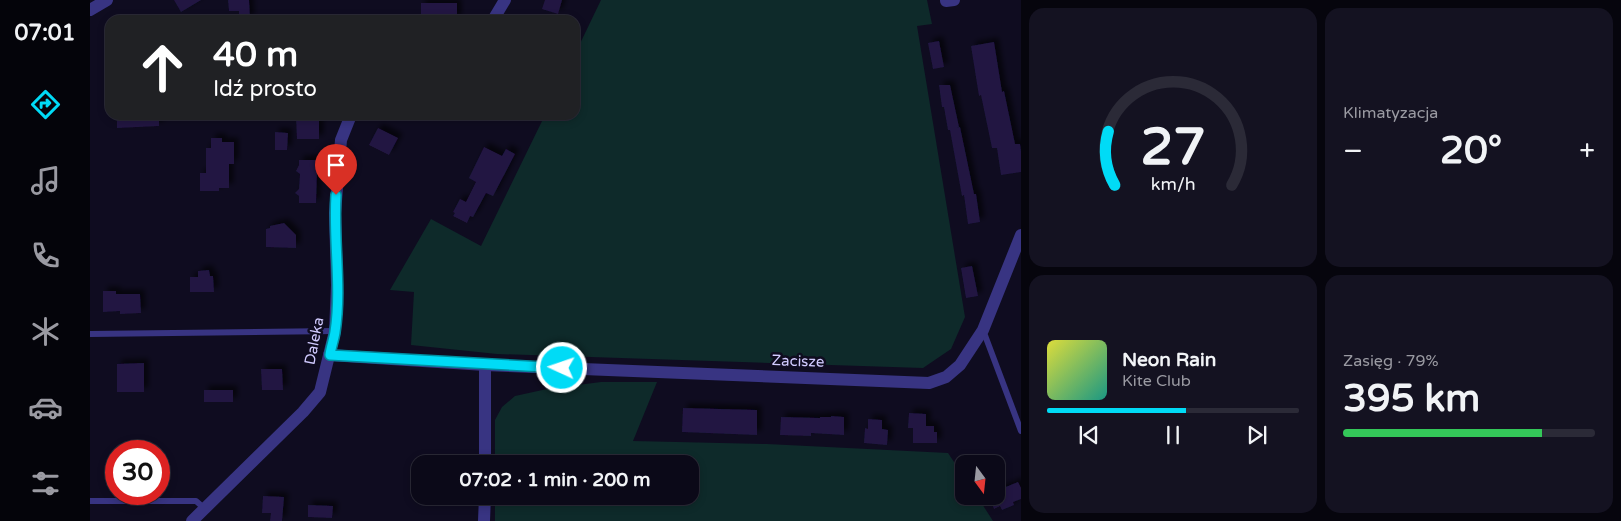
<!DOCTYPE html>
<html lang="pl">
<meta charset="utf-8">
<style>
body{margin:0;font-family:"Varela Round",sans-serif;background:#141221;color:#f1f3f6;height:100vh;display:flex;flex-direction:column;font-size:19px;white-space:nowrap}
*{box-sizing:border-box;margin:0}
p{font-size:16px;color:#9a9aa2}
.icon{flex:none;width:28px;height:28px;fill:none;stroke:currentColor;stroke-width:2;stroke-linecap:round;stroke-linejoin:round}
.map{position:relative;flex:1;overflow:hidden}
.sheet{display:flex;flex-direction:column;gap:8px;padding:8px;background:#06050d;width:600px}
.sheet>*{flex:none}
.hud{position:absolute;left:15px;top:15px;width:475px;height:105px;border-radius:15px;box-shadow:0 2px 8px #0003,0 0 0 1px #2b2a37;background:#202124;color:#fff;overflow:hidden}
.needle{width:32px;rotate:165deg}
.fabs{position:absolute;left:865px;top:455px;display:grid;gap:10px}
.fabs a{display:grid;place-items:center;width:50px;height:50px;border-radius:10px;background:#0b0918;box-shadow:0 2px 8px #0003,0 0 0 1px #2b2a37;font-size:25px}
.speed{position:absolute;left:15px;top:440px;display:flex;gap:10px;font-size:25px;font-weight:700;text-align:center}
.speed>*{display:grid;place-content:center;width:65px;height:65px;border-radius:50%;background:#0b0918;box-shadow:0 2px 8px #0003,0 0 0 1px #2b2a37;line-height:1}
.speed .limit{border:8px solid #d22;background:#fff;color:#111}
.pin{position:absolute;display:grid;place-items:center;width:42px;height:42px;color:#fff;margin:-51px -21px;border-radius:50% 50% 50% 0;rotate:-45deg;box-shadow:0 0 5px #0007}
.pin .icon{rotate:45deg}
.me{position:absolute;width:55px;margin:-28px;rotate:273deg;stroke-linejoin:round;filter:drop-shadow(0 0 4px #0008)}
.turn{display:flex;align-items:center;gap:18px;height:105px;padding:0 25px;font-size:22px}
.turn .icon{width:65px;height:65px;stroke-width:2.5}
.turn b{display:block;font-size:35px;line-height:42px}
.big{font-size:38px;font-weight:700;line-height:1.1}
.sheet .card{flex:1;display:flex;flex-direction:column;justify-content:center;gap:8px;min-width:0;padding:0 18px;border-radius:15px;background:#141221}
.sheet .dial{align-items:center;gap:0}
.dial svg{height:130px;overflow:visible;fill:none;stroke:#2b2a37;stroke-width:7;stroke-linecap:round;text-anchor:middle}
.dial text{fill:#f1f3f6;stroke:none}
.song{display:flex;align-items:center;gap:15px}
.cover{width:60px;height:60px;border-radius:8px;background:linear-gradient(135deg,hsl(60 70% 55%),hsl(170 70% 35%))}
.played{height:5px;border-radius:2px;background:linear-gradient(90deg,#00dbf6 55%,#2b2a37 55%)}
.keys{display:flex;justify-content:space-around;direction:ltr}
.heat{display:flex;justify-content:space-between;align-items:center;font-size:28px;direction:ltr}
.charge{height:8px;border-radius:4px;background:linear-gradient(90deg,#34c759 79%,#2b2a37 0)}
.sheet .tiles{flex:1;display:grid;gap:8px;grid-template-columns:repeat(2,1fr)}
.trip{position:absolute;left:321px;top:455px;width:288px;height:50px;border-radius:15px;background:#0b0918;box-shadow:0 2px 8px #0003,0 0 0 1px #2b2a37;font-weight:700;line-height:50px;text-align:center}
main{display:flex;flex:1;min-height:0}
.dock{display:flex;flex-direction:column;width:90px;justify-content:space-around;align-items:center;background:#04040a;color:#9a9aa2}
.dock .icon{width:35px;height:35px}
.dock .current{color:#00dbf6}
.dock b{font-size:22px;color:#f1f3f6}
.map>svg:first-child{display:block}
.green{fill:#0e2a2a}
.building{fill:#201742;filter:url(#shadow)}
.lines{fill:none;stroke-linecap:round;stroke-linejoin:round}
.lane{stroke:#383482;stroke-width:6}
.street{stroke:#383482;stroke-width:12}
.route-casing{stroke:#008ea0;stroke-width:12}
.route{stroke:#00dbf6;stroke-width:9}
.labels{text-anchor:middle;stroke-width:5;stroke-linejoin:round;paint-order:stroke}
.street-label{font-size:15px;fill:#d1cbff;stroke:#0f0c20}
</style>
<main>
<nav class="dock">
<b>07:01</b>
<svg class="icon current" aria-label="directions" viewBox="0 0 24 24"><path d="M12 3l9 9-9 9-9-9zM9 14v-3h6M13 9l2 2-2 2"/></svg>
<svg class="icon" aria-label="music" viewBox="0 0 24 24"><path d="M9 18V5l10-2v13"/><circle cx="6" cy="18" r="3"/><circle cx="16" cy="16" r="3"/></svg>
<svg class="icon" aria-label="phone" viewBox="0 0 24 24"><path d="M5 4h4l2 5-3 2q2 4 5 5l2-3 5 2v4C11 20 4 13 5 4z"/></svg>
<svg class="icon" aria-label="climate" viewBox="0 0 24 24"><path d="M12 3v18M4 7l16 10M4 17L20 7"/></svg>
<svg class="icon" aria-label="car" viewBox="0 0 24 24"><path d="M5 17H2v-5l4-1 3-4h7l3 4 3 1v5h-3M9 17h6M6 11h13"/><circle cx="7" cy="17" r="2"/><circle cx="17" cy="17" r="2"/></svg>
<svg class="icon" aria-label="filters" viewBox="0 0 24 24"><path d="M4 7h16M4 17h16"/><circle cx="9" cy="7" r="2"/><circle cx="15" cy="17" r="2"/></svg>
</nav>
<div class="map">
<svg width="931" height="521" viewBox="0 0 931 521">
<defs>
<filter id="shadow"><feDropShadow dx="4.5" dy="-4.5" stdDeviation="2.5" flood-color="#0009"/></filter>
</defs>
<rect width="100%" height="100%" fill="#0f0c20"/>
<g class="green">
<path d="M511 0H837L842 24 827 26 875 317 861 349 833 368 407 354 321 345 324 292 300 290 341 219 391 246 455 115H485V54Z"/>
<path d="M511 382H567L543 441 677 444 858 453 874 477V496H887L903 521H405V496H600V464H405V420L412 407 425 396 457 389Z"/>
</g>
<g class="building">
<path d="M84 0H111L91 12Z"/>
<path d="M138 0H159L160 19 149 20V11H139Z"/>
<path d="M455 0H472L468 14 452 9Z"/>
<path d="M331 3H367V20H351V15H331Z"/>
<path d="M849 41 854 67 843 69 838 43Z"/>
<path d="M904 42 912 92 914 91 925 144H930L931 151V172L911 175 907 148H902L891 95 889 96 881 46Z"/>
<path d="M849 85H860L869 127 867 128 870 127 884 194H886L890 222 878 224 874 195 872 196 860 130H858L854 107H852Z"/>
<path d="M27 115H69V126L27 128Z"/>
<path d="M211 115H229V139H207L206 117H211Z"/>
<path d="M288 128 308 138 299 155 279 145Z"/>
<path d="M185 132 198 133 197 150H185Z"/>
<path d="M121 138H132V142H144V164H139V188H129V191H110V173H116V148H121Z"/>
<path d="M394 147 412 156 416 149 425 154 403 196 396 193 383 217 380 216 377 223 363 216 365 213 363 212 370 199 376 202 386 182 379 178Z"/>
<path d="M209 160H241V168L227 169 226 203H209V196L205 193 209 189 210 174 206 171 209 165Z"/>
<path d="M194 223 206 235V248L176 247V229L180 228V226Z"/>
<path d="M882 266 888 296 876 298 871 268Z"/>
<path d="M119 270 120 276H123L124 292H100V277H108V271Z"/>
<path d="M13 291H26V294H50L51 313 30 314V311L13 312Z"/>
<path d="M54 363V392H27V364Z"/>
<path d="M171 369H192L193 390H172Z"/>
<rect x="114" y="390" width="29" height="12"/>
<path d="M593 408 667 410V435L592 432Z"/>
<path d="M819 413 836 414V426H844V432H847V443H823V428H818Z"/>
<path d="M741 416 754 417V435L721 433V436L690 435 691 417 730 418V417H741Z"/>
<path d="M778 419 792 420V429L798 430 797 445 774 443 775 428 778 429Z"/>
<path d="M928 482 931 488V499L923 502 924 505 912 510 910 506 904 509 899 496H906V491Z"/>
<path d="M173 496 194 497 192 521H180L181 513H172Z"/>
<path d="M218 505 243 506 242 518 218 517Z"/>
</g>
<g class="lines">
<g class="lane">
<path d="M893 330 931 431"/>
<path d="M0 334 245 331"/>
<path d="M0 501H106L114 508"/>
</g>
<g class="street">
<path d="M856 0V1L864 0"/>
<path d="M0 10 17 0"/>
<path d="M403 20 415 0"/>
<path d="M239 355 395 365 839 383 856 377 870 365 893 330 931 235"/>
<path d="M395 464V365"/>
<path d="M102 521 213 412 230 392 245 331 247 285 245 213 251 140 261 115"/>
<path d="M394 521 395 496"/>
</g>
</g>
<g class="lines">
<defs>
<path id="route" d="M246 195C243 240 252 287 245 332 244 339 241 347 240 355L472 368"/>
</defs>
<use href="#route" class="route-casing"/>
<use href="#route" class="route"/>
</g>
<g class="labels">
<g class="street-label">
<text transform="translate(224 341) rotate(-79)" y="5">Daleka</text>
<text transform="translate(708 361) rotate(2)" y="5">Zacisze</text>
</g>
</g>
</svg>
<div class="fabs">
<a><svg class="needle" viewBox="-14 -14 28 28"><path d="M0-13l5 13h-10z" fill="#e53935"/><path d="M0 13l5-13h-10z" fill="#9a9aa2"/></svg></a>
</div>
<div class="speed"><div class="limit">30</div></div>
<div class="pin" style="left:246px;top:195px;background:#d93025"><svg class="icon" aria-label="arrive" viewBox="0 0 24 24"><path d="M6 21V4h12l-3 4 3 4H6"/></svg></div>
<svg class="me" style="left:472px;top:368px" viewBox="-20 -20 40 40"><circle r="17" fill="#00dbf6" stroke="#fff" stroke-width="3"/><path d="M0-11L8 9 0 5-8 9z" fill="#fff"/></svg>
<div class="trip">07:02 · 1 min · 200 m</div>
<div class="hud">
<div class="turn"><svg class="icon" aria-label="ahead" viewBox="0 0 24 24"><path d="M12 20V5M6 11l6-6 6 6"/></svg><div><b>40 m</b>Idź prosto</div></div>
</div>
</div>
<section class="sheet">
<div class="tiles">
<div class="card dial"><svg viewBox="0 0 100 80">
<path d="M14 69A42 42 0 1 1 86 69"/>
<path d="M14 69A42 42 0 0 1 10 36" stroke="#00dbf6"/>
<text x="50" y="56" font-size="32" font-weight="700">27</text>
<text x="50" y="72" font-size="11">km/h</text>
</svg></div>
<div class="card"><p>Klimatyzacja</p>
<div class="heat"><a>−</a><b class="big">20°</b><a>+</a></div>
</div>
<div class="card">
<div class="song"><i class="cover"></i><div><b>Neon Rain</b><p>Kite Club</p></div></div>
<div class="played"></div>
<div class="keys"><svg class="icon" aria-label="previous" viewBox="0 0 24 24"><path d="M18 5L8 12l10 7zM5 5v14"/></svg><svg class="icon" aria-label="pause" viewBox="0 0 24 24"><path d="M8 5v14M16 5v14"/></svg><svg class="icon" aria-label="next" viewBox="0 0 24 24"><path d="M6 5l10 7-10 7zM19 5v14"/></svg></div>
</div>
<div class="card"><p>Zasięg · 79%</p><b class="big">395 km</b><div class="charge"></div></div>
</div>
</section>
</main>
